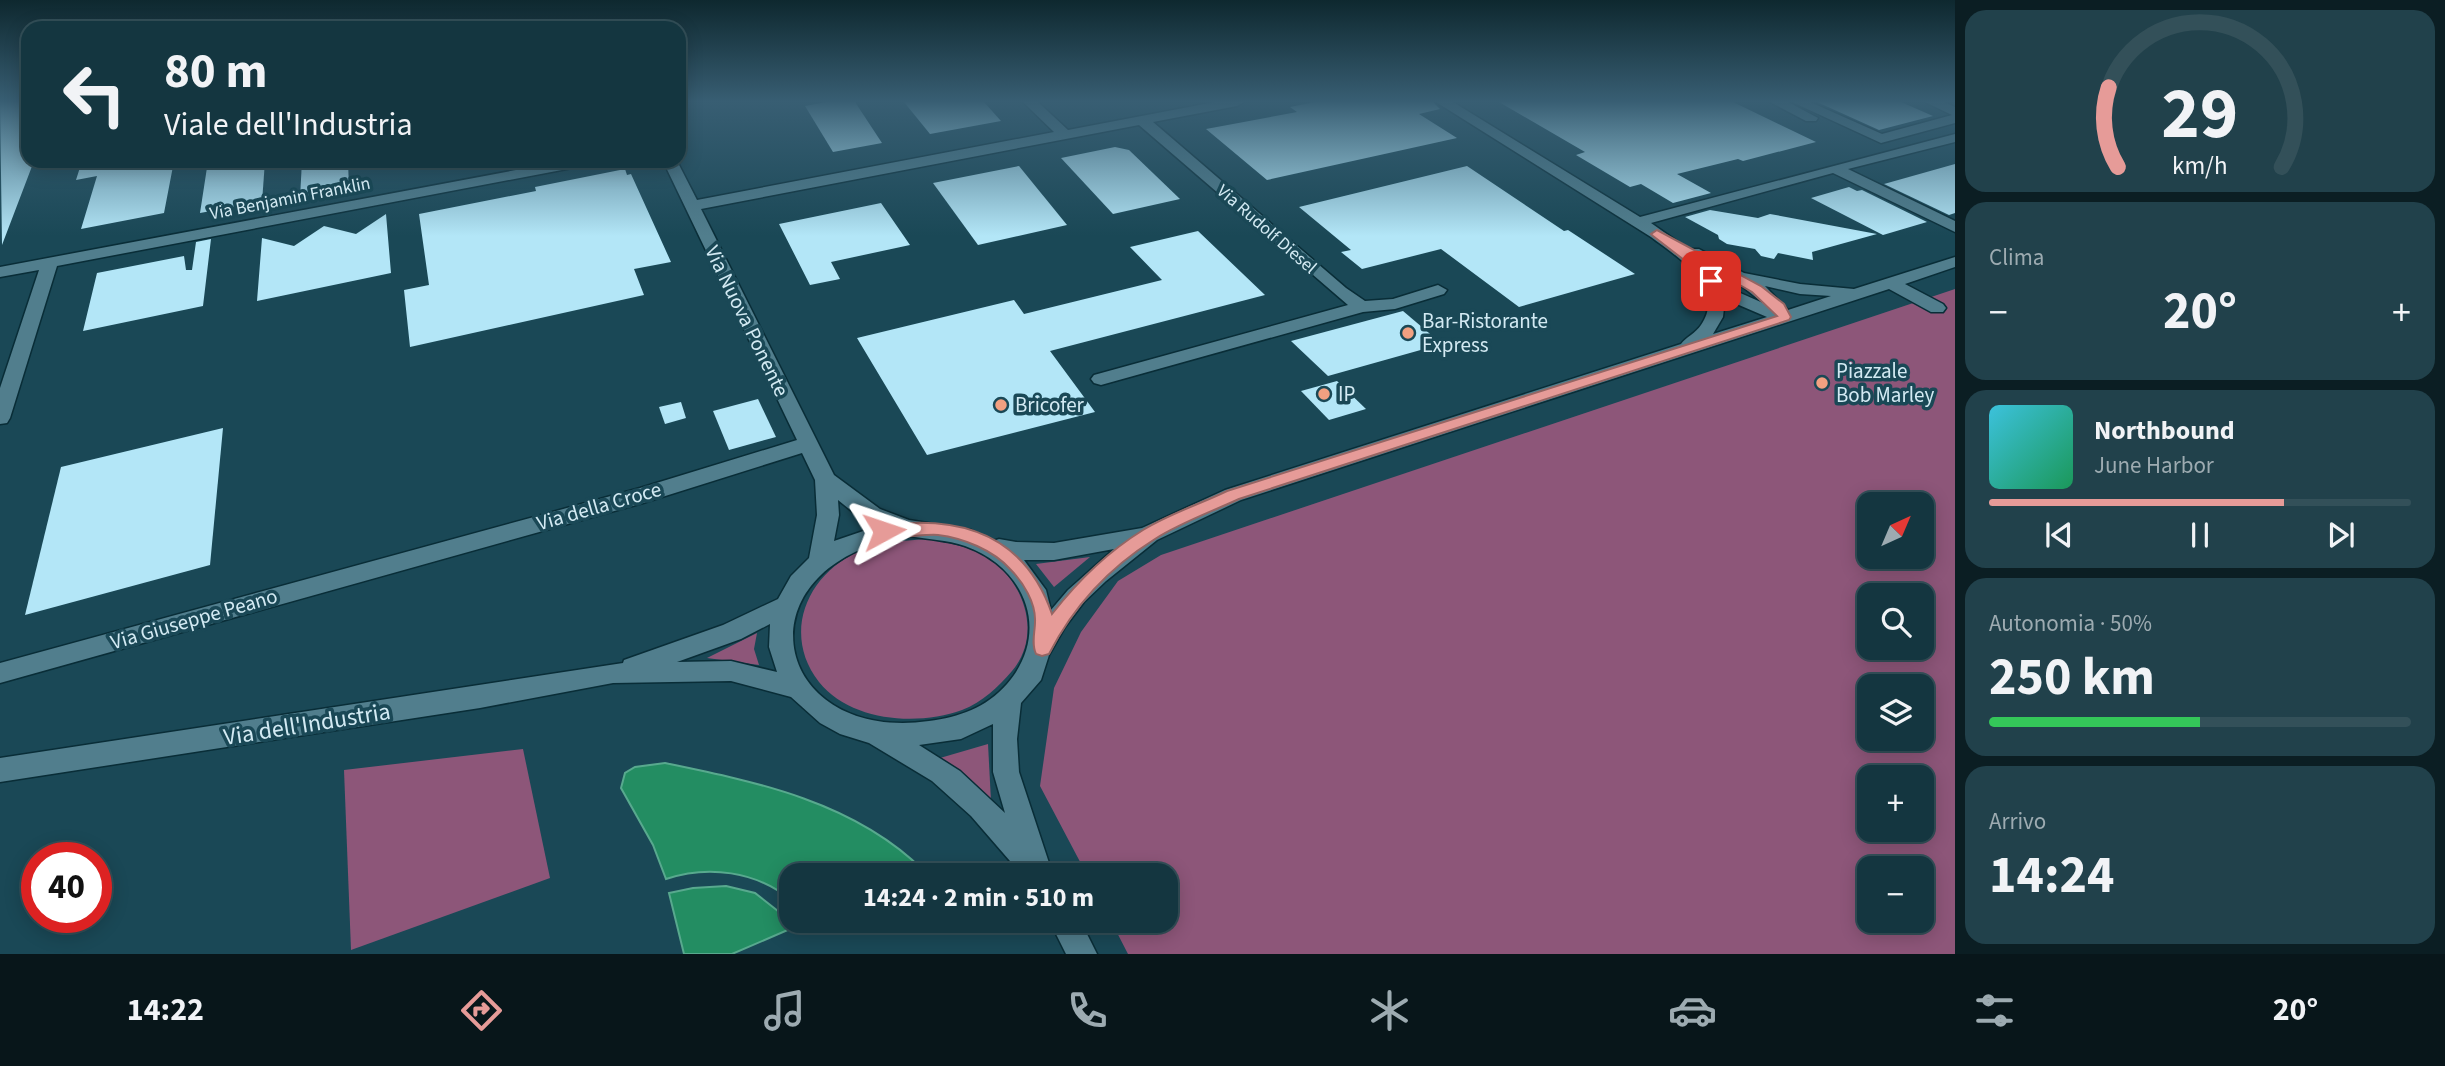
<!DOCTYPE html>
<html lang="it">
<meta charset="utf-8">
<style>
body{margin:0;font-family:"Source Sans 3",sans-serif;background:#21414b;color:#f1f3f6;height:100vh;display:flex;flex-direction:column;font-size:26px;white-space:nowrap}
*{box-sizing:border-box;margin:0}
p{font-size:23px;color:#9dabb1}
.icon{flex:none;width:38px;height:38px;fill:none;stroke:currentColor;stroke-width:2;stroke-linecap:round;stroke-linejoin:round}
.map{position:relative;flex:1;overflow:hidden}
.panel{display:flex;flex-direction:column;gap:10px;padding:10px;background:#0b1e23;width:490px}
.panel>*{flex:none}
.hud{position:absolute;left:21px;top:21px;width:665px;height:147px;border-radius:21px;box-shadow:0 4px 18px #0003,0 0 0 2px #335059;background:#143640;color:#f1f3f6;overflow:hidden}
.needle{width:46px;rotate:44deg}
.tools{position:absolute;left:1857px;top:492px;display:grid;gap:14px}
.tools a{display:grid;place-items:center;width:77px;height:77px;border-radius:14px;background:#143640;box-shadow:0 4px 18px #0003,0 0 0 2px #335059;font-size:35px}
.speed{position:absolute;left:21px;top:842px;display:flex;gap:14px;font-size:35px;font-weight:700;text-align:center}
.speed>*{display:grid;place-content:center;width:91px;height:91px;border-radius:50%;background:#143640;box-shadow:0 4px 18px #0003,0 0 0 2px #335059;line-height:1}
.speed .limit{border:10px solid #d22;background:#fff;color:#111}
.pin{position:absolute;display:grid;place-items:center;width:60px;height:60px;color:#fff;margin:-30px;border-radius:14px;box-shadow:0 4px 10px #0006}
.me{position:absolute;width:77px;margin:-38px;rotate:85deg;stroke-linejoin:round;filter:drop-shadow(0 0 5px #0008)}
.turn{display:flex;align-items:center;gap:24px;height:147px;padding:0 28px;font-size:32px}
.turn .icon{width:91px;height:91px;stroke-width:2.5}
.turn b{display:block;font-size:49px;line-height:60px}
.big{font-size:52px;font-weight:700;line-height:1.1}
.panel .card{flex:1;display:flex;flex-direction:column;justify-content:center;gap:10px;min-width:0;padding:0 24px;border-radius:21px;background:#21414b}
.panel .dial{align-items:center;gap:0}
.dial svg{height:182px;overflow:visible;fill:none;stroke:#335059;stroke-width:7;stroke-linecap:round;text-anchor:middle}
.dial text{fill:#f1f3f6;stroke:none}
.song{display:flex;align-items:center;gap:21px}
.cover{width:84px;height:84px;border-radius:10px;background:linear-gradient(135deg,hsl(190 70% 55%),hsl(150 70% 35%))}
.played{height:7px;border-radius:4px;background:linear-gradient(90deg,#e69b98 70%,#335059 70%)}
.keys{display:flex;justify-content:space-around;direction:ltr}
.heat{display:flex;justify-content:space-between;align-items:center;font-size:38px;direction:ltr}
.charge{height:10px;border-radius:5px;background:linear-gradient(90deg,#34c759 50%,#335059 0)}
.trip{position:absolute;left:779px;top:863px;width:399px;height:70px;border-radius:21px;background:#143640;box-shadow:0 4px 18px #0003,0 0 0 2px #335059;font-weight:700;line-height:70px;text-align:center}
.tabs{display:flex;height:112px;justify-content:space-around;align-items:center;background:#08161a;color:#9dabb1}
.tabs .icon{width:49px;height:49px}
.tabs .selected{color:#e69b98}
.tabs b{font-size:32px;color:#f1f3f6}
main{display:flex;flex:1;min-height:0}
.map>svg:first-child{display:block}
.green{fill:#8d5679;fill-rule:evenodd}
.water{fill:#238d62;stroke:#58a98e;stroke-width:2}
.building{fill:#b3e6f7}
.lines{fill:none;stroke-linecap:round;stroke-linejoin:round}
.minor-casing{stroke:#092d37;stroke-width:3}
.minor{fill:#517e8d;fill-rule:evenodd}
.route{fill:#e69b98;stroke:#966563;stroke-width:2}
.poi-dot{fill:#f2a081;stroke:#1a4856;stroke-width:2.5}
.labels{text-anchor:middle;stroke-width:7;stroke-linejoin:round;paint-order:stroke}
.far-street-label{font-size:18px;fill:#d3eaf3;stroke:#1a4856}
.street-label{font-size:21px;fill:#d3eaf3;stroke:#1a4856}
.poi-label{font-size:21px;fill:#d3eaf3;stroke:#1a4856;text-anchor:start}
.near-street-label{font-size:24px;fill:#d3eaf3;stroke:#1a4856}
</style>
<main>
<div class="map">
<svg width="1955" height="954" viewBox="0 0 1955 954">
<rect width="100%" height="100%" fill="#1a4856"/>
<g class="green">
<path d="M1955 289V954H1128L1111 921 1166 920V875H1087L1040 786 1054 688 1081 632 1118 581 1161 555ZM1869 504H1922V556H1869ZM1869 595H1922V648H1869ZM1869 686H1922V738H1869ZM1869 777H1922V830H1869ZM1869 868H1922V920H1869Z"/>
<path d="M926 539C948 543 972 546 991 560 1025 584 1042 636 1012 671 998 687 983 702 962 710 918 726 851 722 819 682 782 635 806 575 858 552 880 542 902 541 926 539Z"/>
<path d="M1090 557 1054 587 1036 564Z"/>
<path d="M757 633 754 649 759 665 707 658Z"/>
<path d="M988 744 991 801 940 758Z"/>
<path d="M523 749 550 878 351 950 344 770Z"/>
</g>
<g class="water">
<path d="M665 763C757 782 855 802 924 871V875H791V900C756 871 708 865 666 879L653 845 621 788 625 773 635 767Z"/>
<path d="M726 886 755 893 797 926 732 954H684L669 893 693 888Z"/>
</g>
<g class="building">
<path d="M0 102H28V161H34L2 245Z"/>
<path d="M826 102H855L882 143 833 152 805 106Z"/>
<path d="M904 102H984L1001 121 930 134Z"/>
<path d="M1315 102H1433L1440 109 1419 114 1457 138 1267 180 1206 129 1297 112 1290 107Z"/>
<path d="M1499 102H1733L1816 142 1743 161 1738 159 1677 174 1711 193 1673 203 1641 184 1630 187 1576 155 1585 152Z"/>
<path d="M1817 102H1901L1933 116 1879 130Z"/>
<path d="M1115 147 1129 150 1180 199 1113 214 1061 158Z"/>
<path d="M82 161H174L164 213 81 229 97 176 76 180Z"/>
<path d="M208 161H265L262 202 200 213Z"/>
<path d="M302 161H348L349 189 300 198Z"/>
<path d="M1955 164V213L1949 215 1884 184Z"/>
<path d="M1019 166 1067 225 978 245 933 183Z"/>
<path d="M1467 166 1564 231 1568 230 1635 274 1519 307 1441 249 1362 269 1341 252 1351 250 1299 207Z"/>
<path d="M625 169 627 175 631 174 671 262 634 269 644 295 410 347 404 290 429 285 419 214 536 191 535 187Z"/>
<path d="M1849 187 1857 191 1862 190 1927 222 1883 235 1811 198Z"/>
<path d="M881 203 910 245 831 262 840 279 810 285 779 224Z"/>
<path d="M1710 210 1758 218 1770 214 1877 234 1812 252 1813 260 1778 253 1774 259 1761 256 1755 249 1727 244 1719 239 1718 235 1685 217Z"/>
<path d="M386 214 391 273 257 301 262 238 294 246 324 226 356 234Z"/>
<path d="M1198 231 1265 295 1050 351 1095 412 927 455 857 338 1014 300 1024 314 1162 280 1130 247Z"/>
<path d="M211 239 203 306 83 331 97 273 184 256 186 270H192L196 242Z"/>
<path d="M1403 311 1442 344 1328 376 1291 341Z"/>
<path d="M1337 381 1366 409 1329 420 1301 391Z"/>
<path d="M758 399 776 437 729 450 713 411Z"/>
<path d="M681 402 686 418 665 424 659 407Z"/>
<path d="M223 428 210 565 25 615 61 467Z"/>
</g>
<g class="lines">
<defs>
<g id="minor">
<path d="M1023 102H1038L1068 130 1215 102H1244L1237 106 1153 122 1346 288 1365 301 1393 299 1438 285 1447 290 1444 294 1395 309 1363 312 1101 385 1094 383 1091 379 1094 375 1348 305 1139 125 701 209 834 475 880 509 909 520 971 530 993 541 999 539 1016 542 1054 543 1142 528 1225 490 1681 344C1686 337 1696 333 1701 325 1727 287 1676 256 1651 237L1436 102H1453L1640 217 1955 134V142L1848 169 1955 221V232L1833 173 1651 223 1688 249H1699L1744 273 1800 284 1854 289 1955 257V267L1905 284 1943 304 1946 308 1943 312H1931L1889 289 1241 500 1157 540 1106 581 1084 602 1065 627 1049 655 1041 680 1021 703 1017 739 1019 772 1052 872 1051 875H1022L971 816 932 781 869 743 840 734 820 723 791 697 731 681 613 683 480 708 0 782V758L623 663 624 660 723 625 778 599 791 576 809 558 817 515 815 480 802 453 643 503 0 683V663L640 488 797 440 663 161H677L697 200 1054 132ZM1707 267 1738 283 1763 303 1729 288ZM1765 286 1800 294 1831 296 1788 310ZM1725 299 1767 317 1713 334 1723 317ZM838 500 864 521 878 526 834 541 839 515ZM908 536C926 539 948 540 965 546 1027 568 1051 633 1007 684 986 708 959 717 929 721 770 743 735 565 908 536ZM1114 549 1068 590 1051 610 1046 590 1024 560H1054ZM770 624 769 647 777 672 731 661 677 662 741 639ZM993 724V772L1005 813 960 771 919 745 961 739Z"/>
<path d="M1770 102H1788L1818 118 1816 121H1806Z"/>
<path d="M1792 102H1810L1882 134 1952 115 1925 102H1944L1955 107V123L1881 143Z"/>
<path d="M564 161H595L588 165 57 266 10 418 7 423 0 424V388L39 270 0 277V267Z"/>
<path d="M1049 920H1080L1097 954H1066Z"/>
</g>
</defs>
<use href="#minor" class="minor-casing"/>
<use href="#minor" class="minor"/>
</g>
<linearGradient id="sky" x2="0" y2="1"><stop stop-color="#0e282f"/><stop offset="0.43" stop-color="#385e73"/><stop offset="1" stop-color="#385e73" stop-opacity="0"/></linearGradient>
<rect width="1955" height="236" fill="url(#sky)"/>
<path class="route" d="M1657 230 1761 286 1784 304 1791 317 1789 320 1239 499C1211 512 1180 523 1155 539 1110 567 1073 607 1049 654L1042 656 1036 654C1031 644 1035 632 1035 622 1036 603 1023 582 1010 569 993 550 963 538 938 535 923 533 883 543 875 531 882 521 899 524 910 523 980 520 1029 547 1052 614 1077 582 1109 551 1143 530 1169 514 1200 504 1227 491L1777 316 1752 292 1701 263 1717 281 1715 284H1706L1684 260 1653 236 1651 234Z"/>
<g class="poi-dot">
<circle cx="1408" cy="333" r="7"/>
<circle cx="1822" cy="383" r="7"/>
<circle cx="1324" cy="394" r="7"/>
<circle cx="1001" cy="405" r="7"/>
</g>
<g class="labels">
<g class="far-street-label">
<text transform="translate(290 198) rotate(-11)" y="6">Via Benjamin Franklin</text>
<text transform="translate(1267 229) rotate(41)" y="6">Via Rudolf Diesel</text>
</g>
<g class="street-label">
<text transform="translate(747 321) rotate(64)" y="7">Via Nuova Ponente</text>
<text transform="translate(599 506) rotate(-16)" y="7">Via della Croce</text>
<text transform="translate(194 619) rotate(-16)" y="7">Via Giuseppe Peano</text>
</g>
<g class="poi-label">
<text x="1422" y="328">Bar-Ristorante<tspan x="1422" dy="24">Express</tspan></text>
<text x="1836" y="378">Piazzale<tspan x="1836" dy="24">Bob Marley</tspan></text>
<text x="1338" y="401">IP</text>
<text x="1015" y="412">Bricofer</text>
</g>
<g class="near-street-label">
<text transform="translate(307 724) rotate(-9)" y="8">Via dell'Industria</text>
</g>
</g>
</svg>
<div class="tools">
<a><svg class="needle" viewBox="-14 -14 28 28"><path d="M0-13l5 13h-10z" fill="#e53935"/><path d="M0 13l5-13h-10z" fill="#9dabb1"/></svg></a>
<a><svg class="icon" aria-label="search" viewBox="0 0 24 24"><circle cx="10" cy="10" r="6"/><path d="M15 15l6 6"/></svg></a>
<a><svg class="icon" aria-label="layers" viewBox="0 0 24 24"><path d="M12 4l9 5-9 5-9-5zM3 14l9 5 9-5"/></svg></a>
<a>+</a>
<a>−</a>
</div>
<div class="speed"><div class="limit">40</div></div>
<div class="pin" style="left:1711px;top:281px;background:#d93025"><svg class="icon" aria-label="arrive" viewBox="0 0 24 24"><path d="M6 21V4h12l-3 4 3 4H6"/></svg></div>
<svg class="me" style="left:884px;top:531px" viewBox="-20 -20 40 40"><path d="M0-17L14 15 0 8-14 15z" fill="#e69b98" stroke="#fff" stroke-width="4"/></svg>
<div class="trip">14:24 · 2 min · 510 m</div>
<div class="hud">
<div class="turn"><svg class="icon" aria-label="left" viewBox="0 0 24 24"><path d="M17 20v-9H6M10 6l-5 5 5 5"/></svg><div><b>80 m</b>Viale dell'Industria</div></div>
</div>
</div>
<section class="panel">
<div class="card dial"><svg viewBox="0 0 100 80">
<path d="M14 69A42 42 0 1 1 86 69"/>
<path d="M14 69A42 42 0 0 1 10 34" stroke="#e69b98"/>
<text x="50" y="56" font-size="32" font-weight="700">29</text>
<text x="50" y="72" font-size="11">km/h</text>
</svg></div>
<div class="card"><p>Clima</p>
<div class="heat"><a>−</a><b class="big">20°</b><a>+</a></div>
</div>
<div class="card">
<div class="song"><i class="cover"></i><div><b>Northbound</b><p>June Harbor</p></div></div>
<div class="played"></div>
<div class="keys"><svg class="icon" aria-label="previous" viewBox="0 0 24 24"><path d="M18 5L8 12l10 7zM5 5v14"/></svg><svg class="icon" aria-label="pause" viewBox="0 0 24 24"><path d="M8 5v14M16 5v14"/></svg><svg class="icon" aria-label="next" viewBox="0 0 24 24"><path d="M6 5l10 7-10 7zM19 5v14"/></svg></div>
</div>
<div class="card"><p>Autonomia · 50%</p><b class="big">250 km</b><div class="charge"></div></div>
<div class="card"><p>Arrivo</p><b class="big">14:24</b></div>
</section>
</main>
<nav class="tabs">
<b>14:22</b>
<svg class="icon selected" aria-label="directions" viewBox="0 0 24 24"><path d="M12 3l9 9-9 9-9-9zM9 14v-3h6M13 9l2 2-2 2"/></svg>
<svg class="icon" aria-label="music" viewBox="0 0 24 24"><path d="M9 18V5l10-2v13"/><circle cx="6" cy="18" r="3"/><circle cx="16" cy="16" r="3"/></svg>
<svg class="icon" aria-label="phone" viewBox="0 0 24 24"><path d="M5 4h4l2 5-3 2q2 4 5 5l2-3 5 2v4C11 20 4 13 5 4z"/></svg>
<svg class="icon" aria-label="climate" viewBox="0 0 24 24"><path d="M12 3v18M4 7l16 10M4 17L20 7"/></svg>
<svg class="icon" aria-label="car" viewBox="0 0 24 24"><path d="M5 17H2v-5l4-1 3-4h7l3 4 3 1v5h-3M9 17h6M6 11h13"/><circle cx="7" cy="17" r="2"/><circle cx="17" cy="17" r="2"/></svg>
<svg class="icon" aria-label="filters" viewBox="0 0 24 24"><path d="M4 7h16M4 17h16"/><circle cx="9" cy="7" r="2"/><circle cx="15" cy="17" r="2"/></svg>
<b>20°</b>
</nav>
